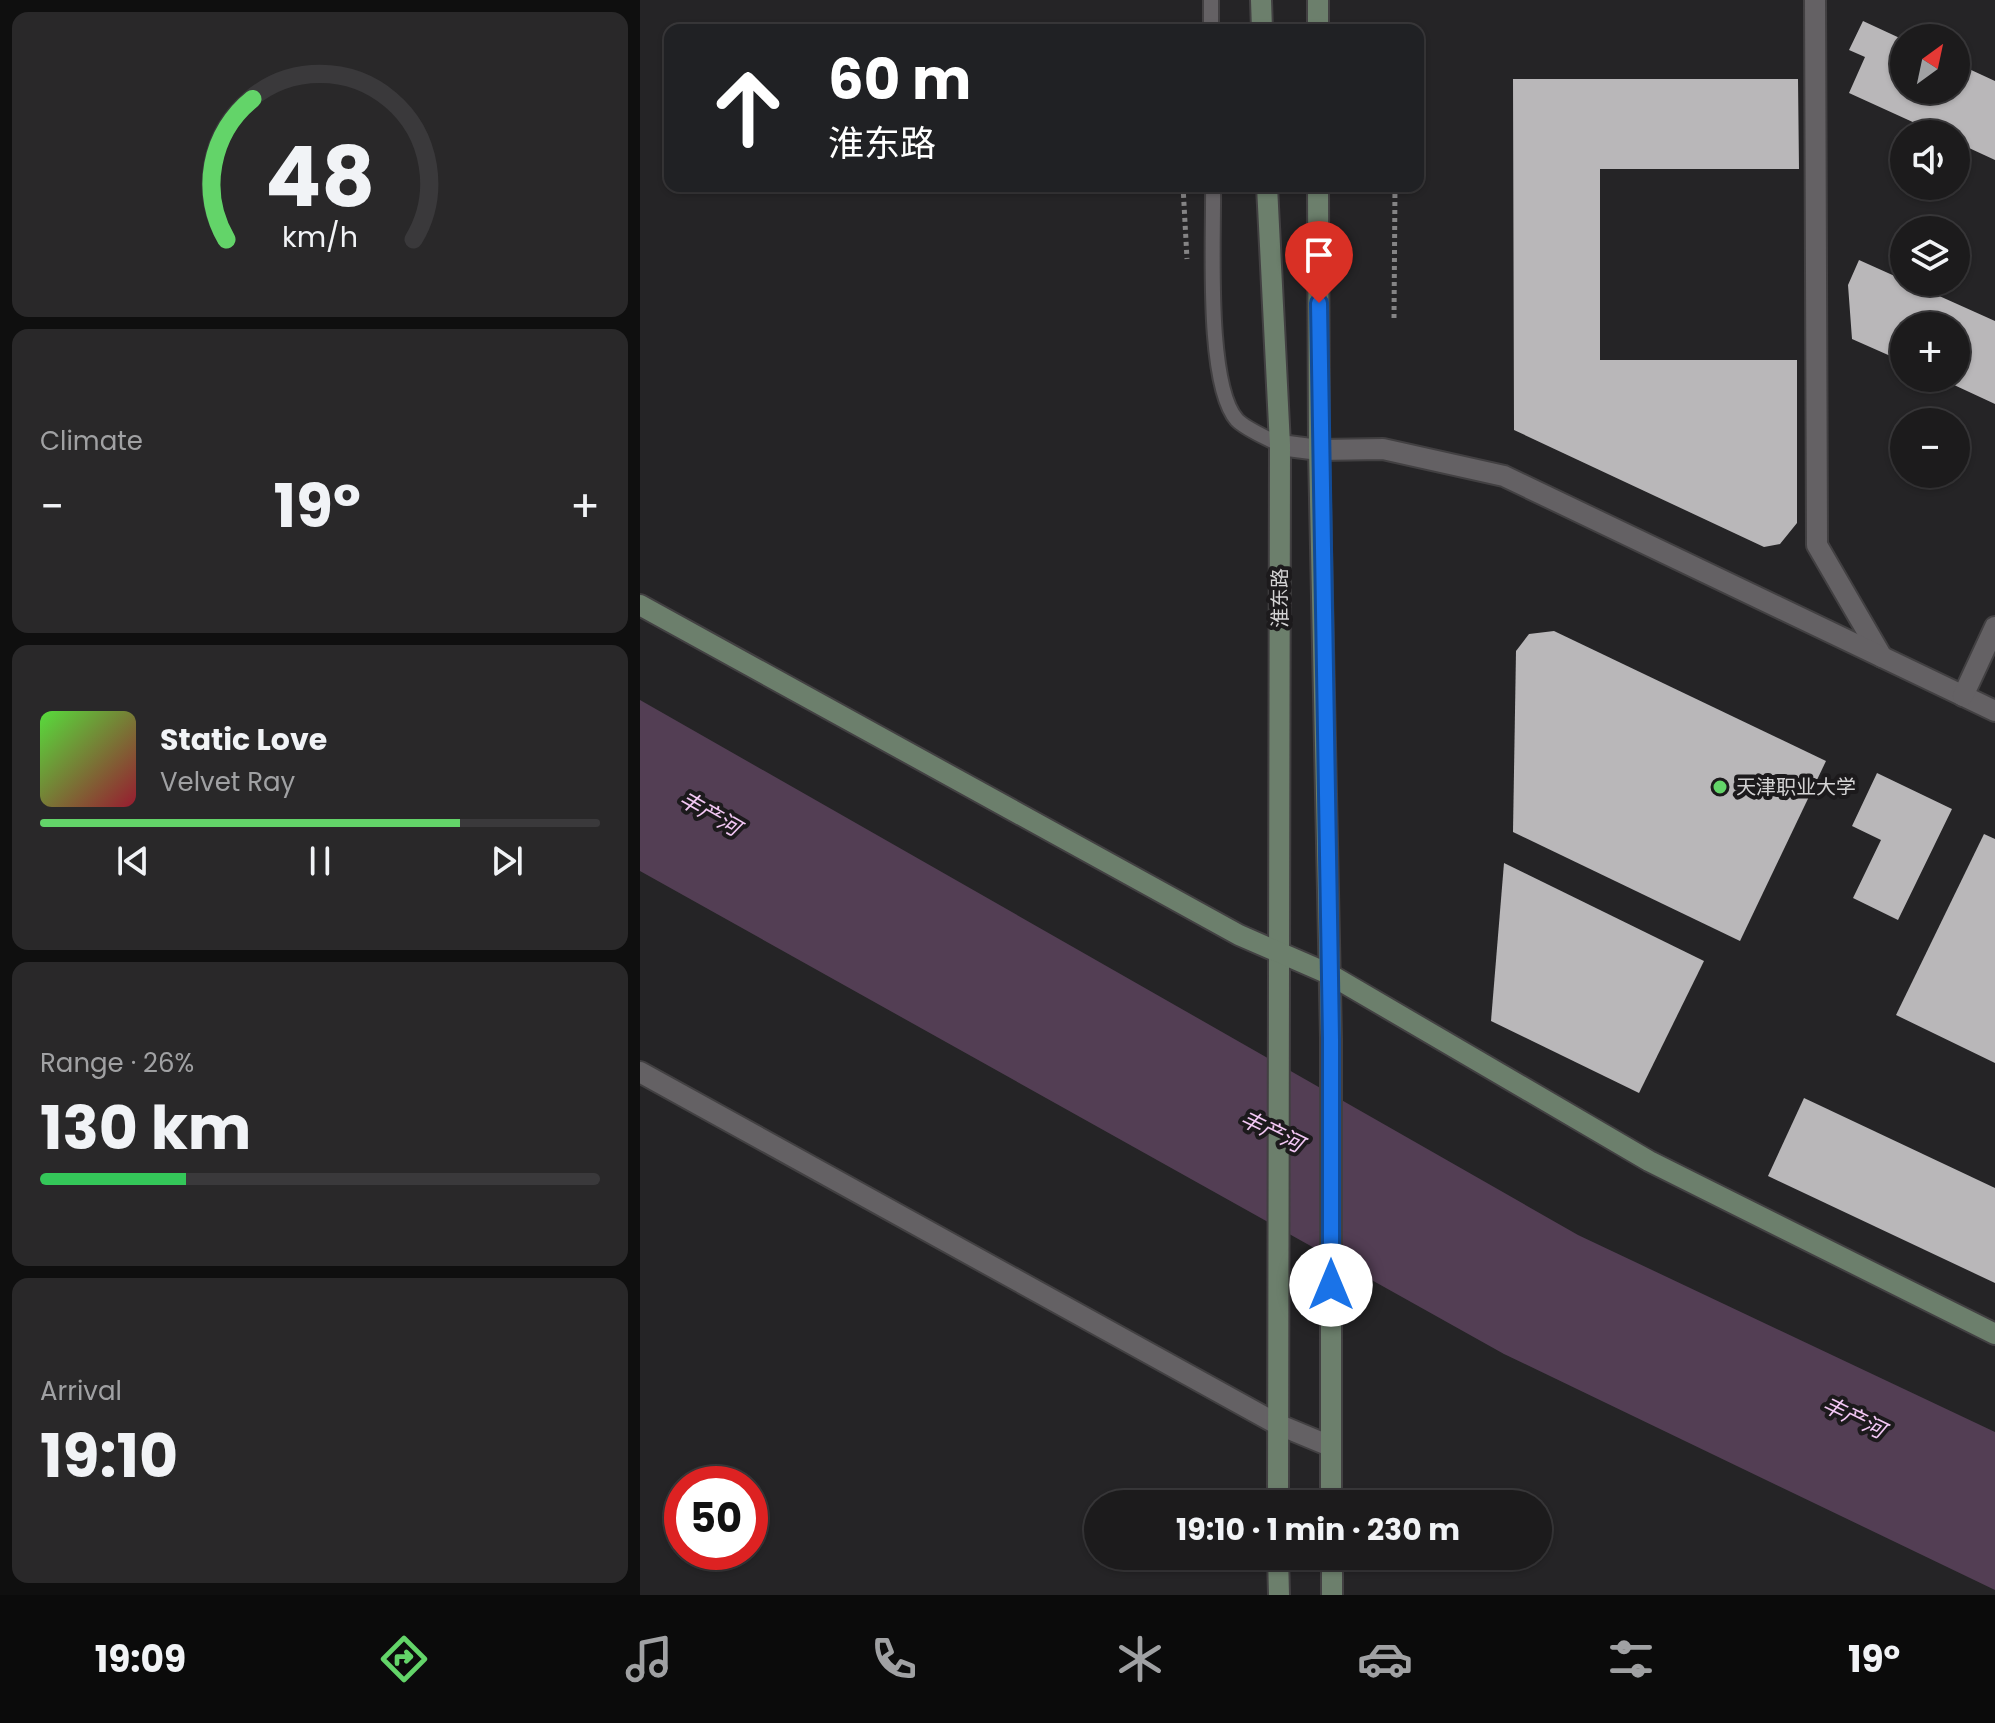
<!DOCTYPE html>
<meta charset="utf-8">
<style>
body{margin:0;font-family:Poppins,"Noto Sans SC",sans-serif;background:#292829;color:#f1f3f6;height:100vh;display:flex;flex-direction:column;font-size:30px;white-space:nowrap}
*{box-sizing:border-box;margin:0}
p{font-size:26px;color:#a0a1a3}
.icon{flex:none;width:44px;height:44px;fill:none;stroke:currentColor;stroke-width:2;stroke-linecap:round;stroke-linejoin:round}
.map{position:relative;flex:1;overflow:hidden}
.details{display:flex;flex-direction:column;gap:12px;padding:12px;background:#0f0f0f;width:640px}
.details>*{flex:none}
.top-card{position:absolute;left:24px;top:24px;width:760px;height:168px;border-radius:16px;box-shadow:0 2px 6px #0004,0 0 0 2px #3a393b;background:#202124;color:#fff;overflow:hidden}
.needle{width:52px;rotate:33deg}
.buttons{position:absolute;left:1250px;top:24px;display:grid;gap:16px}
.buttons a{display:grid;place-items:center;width:80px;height:80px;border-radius:50%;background:#1c1b1c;box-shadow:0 2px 6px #0004,0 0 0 2px #3a393b;font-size:40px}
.speed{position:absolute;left:24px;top:1466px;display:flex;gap:16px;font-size:40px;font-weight:700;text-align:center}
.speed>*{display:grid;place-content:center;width:104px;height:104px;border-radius:50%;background:#1c1b1c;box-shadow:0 2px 6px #0004,0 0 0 2px #3a393b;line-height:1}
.speed .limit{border:12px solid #d22;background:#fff;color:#111}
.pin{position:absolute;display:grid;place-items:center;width:68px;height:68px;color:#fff;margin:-82px -34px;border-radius:50% 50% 50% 0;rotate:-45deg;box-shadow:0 0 8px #0007}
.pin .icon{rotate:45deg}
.me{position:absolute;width:88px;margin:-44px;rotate:0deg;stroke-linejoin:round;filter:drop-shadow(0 0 6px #0008)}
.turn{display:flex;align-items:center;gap:28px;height:168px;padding:0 32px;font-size:36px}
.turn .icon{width:104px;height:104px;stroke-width:2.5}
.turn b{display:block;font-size:56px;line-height:68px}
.big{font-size:60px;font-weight:700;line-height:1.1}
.details .card{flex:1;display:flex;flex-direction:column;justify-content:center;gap:12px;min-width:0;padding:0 28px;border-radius:16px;background:#292829}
.details .dial{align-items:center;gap:0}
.dial svg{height:208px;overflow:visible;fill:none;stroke:#3a393b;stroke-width:7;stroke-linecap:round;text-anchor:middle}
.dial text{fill:#f1f3f6;stroke:none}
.song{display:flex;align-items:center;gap:24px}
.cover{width:96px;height:96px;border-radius:12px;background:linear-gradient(135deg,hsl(110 70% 55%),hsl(350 70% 35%))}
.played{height:8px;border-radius:4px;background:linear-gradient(90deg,#63d469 75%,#3a393b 75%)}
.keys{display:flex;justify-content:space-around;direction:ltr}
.heat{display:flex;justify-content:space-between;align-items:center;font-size:44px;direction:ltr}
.charge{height:12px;border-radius:6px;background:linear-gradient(90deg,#34c759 26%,#3a393b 0)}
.trip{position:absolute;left:444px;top:1490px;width:468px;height:80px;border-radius:40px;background:#1c1b1c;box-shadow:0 2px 6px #0004,0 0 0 2px #3a393b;font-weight:700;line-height:80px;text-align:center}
.tab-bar{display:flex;height:128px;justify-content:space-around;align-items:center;background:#0b0b0b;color:#a0a1a3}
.tab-bar .icon{width:56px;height:56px}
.tab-bar .selected{color:#63d469}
.tab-bar b{font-size:36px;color:#f1f3f6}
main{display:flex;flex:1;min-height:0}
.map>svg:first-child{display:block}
.water{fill:#533e54}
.building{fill:#b9b7b9}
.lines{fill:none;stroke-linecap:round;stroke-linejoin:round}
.lane-casing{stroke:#424042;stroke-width:18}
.street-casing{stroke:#424042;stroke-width:24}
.secondary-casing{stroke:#424042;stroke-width:24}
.path{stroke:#858485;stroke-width:5;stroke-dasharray:4 4;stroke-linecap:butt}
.lane{stroke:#646164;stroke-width:14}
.street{stroke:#646164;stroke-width:20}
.secondary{stroke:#6c7f6c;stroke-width:20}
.secondary-bridge-casing{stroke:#424042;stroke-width:24;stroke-linecap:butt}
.path-bridge{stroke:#858485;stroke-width:5;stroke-dasharray:4 4;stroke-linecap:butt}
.secondary-bridge{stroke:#6c7f6c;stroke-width:20}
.route-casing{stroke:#114b97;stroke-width:20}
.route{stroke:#1a73e8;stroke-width:14}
.poi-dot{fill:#63d469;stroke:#1c1a1c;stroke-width:3}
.labels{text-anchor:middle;stroke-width:8;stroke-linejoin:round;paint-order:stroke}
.street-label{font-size:20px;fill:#d4d3d4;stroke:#1c1a1c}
.poi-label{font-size:20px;fill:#d4d3d4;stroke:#1c1a1c;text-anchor:start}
.water-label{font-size:22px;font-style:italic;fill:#f3c8f5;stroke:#1c1a1c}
</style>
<main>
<section class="details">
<div class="card dial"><svg viewBox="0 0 100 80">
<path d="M14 69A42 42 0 1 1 86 69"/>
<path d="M14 69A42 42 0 0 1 24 15" stroke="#63d469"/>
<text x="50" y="56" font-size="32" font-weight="700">48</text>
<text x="50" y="72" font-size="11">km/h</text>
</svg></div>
<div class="card"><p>Climate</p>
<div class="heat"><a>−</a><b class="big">19°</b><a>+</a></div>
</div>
<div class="card">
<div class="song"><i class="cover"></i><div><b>Static Love</b><p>Velvet Ray</p></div></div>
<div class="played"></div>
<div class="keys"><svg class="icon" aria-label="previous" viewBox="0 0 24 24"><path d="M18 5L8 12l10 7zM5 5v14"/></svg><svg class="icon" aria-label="pause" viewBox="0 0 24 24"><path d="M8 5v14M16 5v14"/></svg><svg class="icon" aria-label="next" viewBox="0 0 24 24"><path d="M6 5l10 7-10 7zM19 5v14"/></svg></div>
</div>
<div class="card"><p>Range · 26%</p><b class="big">130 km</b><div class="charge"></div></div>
<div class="card"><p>Arrival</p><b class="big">19:10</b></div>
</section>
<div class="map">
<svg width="1355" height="1595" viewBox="0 0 1355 1595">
<rect width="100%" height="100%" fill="#252426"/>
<path class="water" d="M0 700 938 1235 1355 1432V1590L864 1354 0 871Z"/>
<g class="building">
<path d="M1223 21 1264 40V90H1316V63L1355 81V160L1316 142V134H1299L1209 93 1225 57 1209 50Z"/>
<path d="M873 79H1158L1159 169H960V360H1157V523L1140 544 1124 547 874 430Z"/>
<path d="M1219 260 1355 321V404L1299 378H1316V326H1264V362L1212 339 1208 285Z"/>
<path d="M914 631 1186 761 1100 941 873 832 876 651 889 634Z"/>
<path d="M1237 773 1312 809 1258 920 1213 898 1241 840 1212 826Z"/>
<path d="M1344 834 1355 839V1063L1256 1015Z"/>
<path d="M864 863 1064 961 999 1093 851 1021Z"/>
<path d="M1164 1098 1355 1188V1283L1128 1176Z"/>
</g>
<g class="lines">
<defs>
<g id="lane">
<path d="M571 0V30"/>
<path d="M573 186C574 236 565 384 597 420 607 430 628 438 640 445"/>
</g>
<g id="street">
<path d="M1175 0 1177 545 1242 657"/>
<path d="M640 445 679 450 743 449 864 476 1355 711"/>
<path d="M1323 696 1355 627"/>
<path d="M0 1072 637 1424 690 1446"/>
</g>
<g id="secondary">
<path d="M621 0 622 30"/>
<path d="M678 0V30"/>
<path d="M627 186 640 445 638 1504"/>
<path d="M678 186 679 450 691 1039"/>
<path d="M0 605 599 935 689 974 1009 1161 1355 1334"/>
<path d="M691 1285V1504"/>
<path d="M638 1556 639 1595"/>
<path d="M692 1556V1595"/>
</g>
</defs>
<use href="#lane" class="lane-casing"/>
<use href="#street" class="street-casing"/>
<use href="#secondary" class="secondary-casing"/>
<g class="path">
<path d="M543 186 547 259"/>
<path d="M754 318 755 186"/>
</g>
<use href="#lane" class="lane"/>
<use href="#street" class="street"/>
<use href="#secondary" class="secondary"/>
<defs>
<path id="secondary-bridge" d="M691 1285V1039"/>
</defs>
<use href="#secondary-bridge" class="secondary-bridge-casing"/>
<path class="path-bridge" d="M543 187 755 189"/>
<use href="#secondary-bridge" class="secondary-bridge"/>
</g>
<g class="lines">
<defs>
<path id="route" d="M679 303 691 1039V1285"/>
</defs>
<use href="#route" class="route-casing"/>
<use href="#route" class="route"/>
</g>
<circle class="poi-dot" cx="1080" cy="787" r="8"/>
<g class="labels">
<g class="street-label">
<text transform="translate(640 598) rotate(-90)" y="7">淮东路</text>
</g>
<g class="poi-label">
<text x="1096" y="794">天津职业大学</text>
</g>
<g class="water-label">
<text transform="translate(70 813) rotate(30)" y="8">丰产河</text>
<text transform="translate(632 1131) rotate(26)" y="8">丰产河</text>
<text transform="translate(1214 1417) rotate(26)" y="8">丰产河</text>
</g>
</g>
</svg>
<div class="buttons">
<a><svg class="needle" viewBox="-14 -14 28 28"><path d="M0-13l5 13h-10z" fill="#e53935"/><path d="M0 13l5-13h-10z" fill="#a0a1a3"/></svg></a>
<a><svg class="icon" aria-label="sound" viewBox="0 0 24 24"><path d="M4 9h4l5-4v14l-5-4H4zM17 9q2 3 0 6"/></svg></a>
<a><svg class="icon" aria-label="layers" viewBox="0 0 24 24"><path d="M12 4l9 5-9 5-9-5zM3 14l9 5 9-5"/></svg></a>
<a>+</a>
<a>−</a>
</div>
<div class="speed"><div class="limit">50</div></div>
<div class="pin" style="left:679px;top:303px;background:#d93025"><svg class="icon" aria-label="arrive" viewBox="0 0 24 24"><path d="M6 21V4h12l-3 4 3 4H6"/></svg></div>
<svg class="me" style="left:691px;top:1285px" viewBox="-20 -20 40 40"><circle r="19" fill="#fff"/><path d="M0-13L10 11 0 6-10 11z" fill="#1a73e8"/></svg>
<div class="trip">19:10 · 1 min · 230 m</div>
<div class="top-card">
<div class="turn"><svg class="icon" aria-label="ahead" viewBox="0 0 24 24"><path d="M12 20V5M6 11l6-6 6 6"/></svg><div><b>60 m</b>淮东路</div></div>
</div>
</div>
</main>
<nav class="tab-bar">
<b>19:09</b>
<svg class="icon selected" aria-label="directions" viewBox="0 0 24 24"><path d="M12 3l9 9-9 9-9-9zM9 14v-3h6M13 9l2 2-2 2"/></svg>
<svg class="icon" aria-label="music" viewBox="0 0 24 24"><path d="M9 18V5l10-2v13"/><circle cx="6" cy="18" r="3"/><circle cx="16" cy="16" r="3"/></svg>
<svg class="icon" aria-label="phone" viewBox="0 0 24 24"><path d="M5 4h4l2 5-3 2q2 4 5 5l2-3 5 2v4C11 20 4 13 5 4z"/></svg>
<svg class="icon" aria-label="climate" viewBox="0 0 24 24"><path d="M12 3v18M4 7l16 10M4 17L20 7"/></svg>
<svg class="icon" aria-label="car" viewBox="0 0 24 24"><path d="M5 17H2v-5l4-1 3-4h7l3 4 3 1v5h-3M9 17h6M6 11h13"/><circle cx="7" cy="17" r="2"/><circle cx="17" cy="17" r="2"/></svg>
<svg class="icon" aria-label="filters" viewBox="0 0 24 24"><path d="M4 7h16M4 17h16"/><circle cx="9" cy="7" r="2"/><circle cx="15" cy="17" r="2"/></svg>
<b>19°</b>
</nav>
